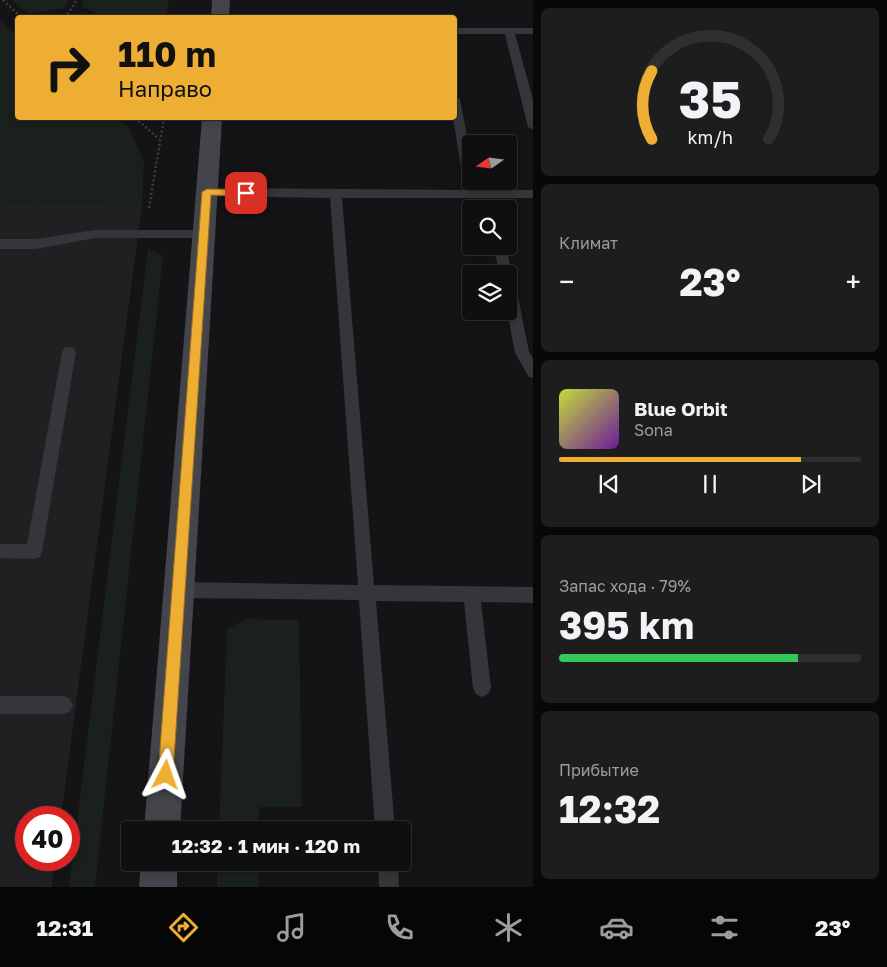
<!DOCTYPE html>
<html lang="ru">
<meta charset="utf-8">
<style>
body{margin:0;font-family:"Golos Text",sans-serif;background:#1d1d1e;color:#f1f3f6;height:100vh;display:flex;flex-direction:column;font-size:19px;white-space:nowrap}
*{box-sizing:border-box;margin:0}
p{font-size:16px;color:#9b9c9f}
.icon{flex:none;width:28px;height:28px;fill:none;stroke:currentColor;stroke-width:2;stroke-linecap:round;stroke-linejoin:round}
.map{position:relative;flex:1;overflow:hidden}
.sheet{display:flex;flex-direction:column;gap:8px;padding:8px;background:#080809;width:354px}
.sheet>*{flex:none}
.top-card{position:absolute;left:15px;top:15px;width:442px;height:105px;border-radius:5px;box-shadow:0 2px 8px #0003,0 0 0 1px #2f2f30;background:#eead33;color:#111;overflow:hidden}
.needle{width:32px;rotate:256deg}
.tools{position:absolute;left:462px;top:135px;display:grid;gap:10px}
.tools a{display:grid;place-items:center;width:55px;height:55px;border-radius:5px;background:#0f0f10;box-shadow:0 2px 8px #0003,0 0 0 1px #2f2f30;font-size:25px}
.speed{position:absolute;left:15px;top:806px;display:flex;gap:10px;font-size:25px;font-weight:700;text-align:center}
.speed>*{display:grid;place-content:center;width:65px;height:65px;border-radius:50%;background:#0f0f10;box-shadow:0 2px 8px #0003,0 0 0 1px #2f2f30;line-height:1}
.speed .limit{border:8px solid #d22;background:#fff;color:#111}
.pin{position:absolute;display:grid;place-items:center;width:42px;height:42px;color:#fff;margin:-21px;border-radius:10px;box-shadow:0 2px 8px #0006}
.me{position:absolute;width:55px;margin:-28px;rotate:4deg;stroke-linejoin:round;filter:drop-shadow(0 0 4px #0008)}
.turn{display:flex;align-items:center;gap:18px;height:105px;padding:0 20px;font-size:22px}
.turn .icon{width:65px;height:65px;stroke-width:2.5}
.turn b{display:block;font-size:35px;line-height:42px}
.big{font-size:38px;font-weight:700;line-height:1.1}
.sheet .widget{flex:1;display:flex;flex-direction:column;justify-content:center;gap:8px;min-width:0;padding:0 18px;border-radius:8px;background:#1d1d1e}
.sheet .dial{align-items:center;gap:0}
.dial svg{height:130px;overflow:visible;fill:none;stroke:#2f2f30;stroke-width:7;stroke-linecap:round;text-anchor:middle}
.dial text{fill:#f1f3f6;stroke:none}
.song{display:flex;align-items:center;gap:15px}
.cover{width:60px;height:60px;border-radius:8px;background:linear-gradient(135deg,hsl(70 70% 55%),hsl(280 70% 35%))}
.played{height:5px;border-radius:2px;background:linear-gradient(90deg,#eead33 80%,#2f2f30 80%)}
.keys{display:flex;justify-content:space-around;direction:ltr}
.heat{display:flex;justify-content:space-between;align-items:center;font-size:28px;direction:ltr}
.charge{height:8px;border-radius:4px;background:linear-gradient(90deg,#34c759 79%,#2f2f30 0)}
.trip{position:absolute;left:121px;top:821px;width:290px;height:50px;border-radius:5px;background:#0f0f10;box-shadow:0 2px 8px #0003,0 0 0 1px #2f2f30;font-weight:700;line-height:50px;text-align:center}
.tabs{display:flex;height:80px;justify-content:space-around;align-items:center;background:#060606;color:#9b9c9f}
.tabs .icon{width:35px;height:35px}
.tabs .selected{color:#eead33}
.tabs b{font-size:22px;color:#f1f3f6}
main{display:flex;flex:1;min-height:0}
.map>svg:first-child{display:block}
.built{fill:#202023}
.green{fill:#1a201b}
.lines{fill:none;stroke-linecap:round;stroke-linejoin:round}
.path{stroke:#3b3d41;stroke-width:2.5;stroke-dasharray:2 2.5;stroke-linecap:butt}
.lane{fill:#35363a;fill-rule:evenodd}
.secondary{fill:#43454a;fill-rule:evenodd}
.route{fill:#eead33;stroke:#9b7021}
</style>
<main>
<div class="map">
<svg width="534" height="887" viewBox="0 0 534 887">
<rect width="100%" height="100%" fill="#141416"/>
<path class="built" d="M0 201 142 205 61 817 26 818V860H55L52 887H0Z"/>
<g class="green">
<path d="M12 0H69L64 8 29 14Z"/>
<path d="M85 0H169L166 18 104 17 81 6Z"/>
<path d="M0 20 17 35 18 118H116L129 128 144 162 142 205 0 201Z"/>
<path d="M148 248 163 256 95 887H69Z"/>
<path d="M247 619 299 620 302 807H259V830H219L227 629Z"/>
<path d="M218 863H258V887H217Z"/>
</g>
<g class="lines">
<g class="path">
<path d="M3 0 22 18"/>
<path d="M65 18 77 0"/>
<path d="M135 118 159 139"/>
<path d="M149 208 164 118"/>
</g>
<g class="lane">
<path d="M455 28H534V34H515L534 103V130L528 127 505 34H455Z"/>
<path d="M455 96 460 99 471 157V181H476L477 190H534V198H342L374 585 534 587V603L481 602 491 688 488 694 482 697 476 694 473 688 464 602 376 601 395 830H375L359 600 179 598 173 596 171 590 173 584 179 582 358 585 330 198 207 196 201 192 207 188 465 190 453 118H455Z"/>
<path d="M95 230H205L211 234 205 238H95L36 249H0V239H36Z"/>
<path d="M494 246H506L512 274 511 277 509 278V274H499Z"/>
<path d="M509 282 514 284 516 287 529 352 534 360V378L529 377 515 353 507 311H509Z"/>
<path d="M69 347 74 348 76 352 42 552 40 557 34 559 0 558V544H27L62 352 64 348Z"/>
<path d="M0 696H64L70 699 73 705 70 711 64 714H0Z"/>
<path d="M378 862H398L399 887H379Z"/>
</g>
<g class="secondary">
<path d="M212 0H230L229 18H211Z"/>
<path d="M202 118H222L180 830H144Z"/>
<path d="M141 862H177V887H139Z"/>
</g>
</g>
<path class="route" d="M207 189 246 190 250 193 246 196 211 195 173 775 171 780 166 782 161 780 158 775 202 192Z"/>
</svg>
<div class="tools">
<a><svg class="needle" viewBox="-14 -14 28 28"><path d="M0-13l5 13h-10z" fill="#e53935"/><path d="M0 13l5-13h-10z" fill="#9b9c9f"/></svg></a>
<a><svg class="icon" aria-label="search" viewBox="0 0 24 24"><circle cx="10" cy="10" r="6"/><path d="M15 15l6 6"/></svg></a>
<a><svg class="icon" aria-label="layers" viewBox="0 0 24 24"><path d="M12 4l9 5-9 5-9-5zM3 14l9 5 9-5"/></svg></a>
</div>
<div class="speed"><div class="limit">40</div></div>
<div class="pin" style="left:246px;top:193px;background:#d93025"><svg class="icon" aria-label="arrive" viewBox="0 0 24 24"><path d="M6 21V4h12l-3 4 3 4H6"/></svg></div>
<svg class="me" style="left:166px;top:775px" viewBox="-20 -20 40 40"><path d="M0-17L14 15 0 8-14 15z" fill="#eead33" stroke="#fff" stroke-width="4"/></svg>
<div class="trip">12:32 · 1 мин · 120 m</div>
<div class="top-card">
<div class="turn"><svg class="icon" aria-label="right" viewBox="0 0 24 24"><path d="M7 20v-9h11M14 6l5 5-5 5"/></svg><div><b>110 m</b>Направо</div></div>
</div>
</div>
<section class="sheet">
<div class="widget dial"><svg viewBox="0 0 100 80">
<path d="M14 69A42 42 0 1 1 86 69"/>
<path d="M14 69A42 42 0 0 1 14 27" stroke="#eead33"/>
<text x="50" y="56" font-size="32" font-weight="700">35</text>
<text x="50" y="72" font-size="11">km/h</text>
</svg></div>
<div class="widget"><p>Климат</p>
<div class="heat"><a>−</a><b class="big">23°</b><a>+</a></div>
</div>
<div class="widget">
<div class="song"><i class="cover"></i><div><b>Blue Orbit</b><p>Sona</p></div></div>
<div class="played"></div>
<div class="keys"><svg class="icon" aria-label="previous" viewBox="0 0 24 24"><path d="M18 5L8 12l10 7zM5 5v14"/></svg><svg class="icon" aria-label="pause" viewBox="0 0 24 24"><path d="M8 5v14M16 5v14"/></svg><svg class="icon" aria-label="next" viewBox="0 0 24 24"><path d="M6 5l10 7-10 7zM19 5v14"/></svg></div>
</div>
<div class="widget"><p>Запас хода · 79%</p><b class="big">395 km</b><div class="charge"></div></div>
<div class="widget"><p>Прибытие</p><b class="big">12:32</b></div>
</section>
</main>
<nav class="tabs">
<b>12:31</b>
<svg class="icon selected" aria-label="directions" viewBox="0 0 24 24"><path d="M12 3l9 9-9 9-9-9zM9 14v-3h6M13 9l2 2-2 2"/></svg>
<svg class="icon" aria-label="music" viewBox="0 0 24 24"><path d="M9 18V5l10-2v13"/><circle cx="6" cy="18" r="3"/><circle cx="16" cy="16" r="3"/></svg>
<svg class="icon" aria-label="phone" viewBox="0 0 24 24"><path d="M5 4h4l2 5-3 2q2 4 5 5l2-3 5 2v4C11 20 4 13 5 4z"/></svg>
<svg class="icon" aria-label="climate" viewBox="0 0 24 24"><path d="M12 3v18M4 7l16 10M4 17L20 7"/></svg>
<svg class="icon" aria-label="car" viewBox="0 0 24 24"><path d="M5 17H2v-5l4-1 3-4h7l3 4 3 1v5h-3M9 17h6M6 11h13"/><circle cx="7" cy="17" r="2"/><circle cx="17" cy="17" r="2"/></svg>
<svg class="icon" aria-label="filters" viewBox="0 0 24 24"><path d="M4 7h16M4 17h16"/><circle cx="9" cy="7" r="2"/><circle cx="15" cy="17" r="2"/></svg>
<b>23°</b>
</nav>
